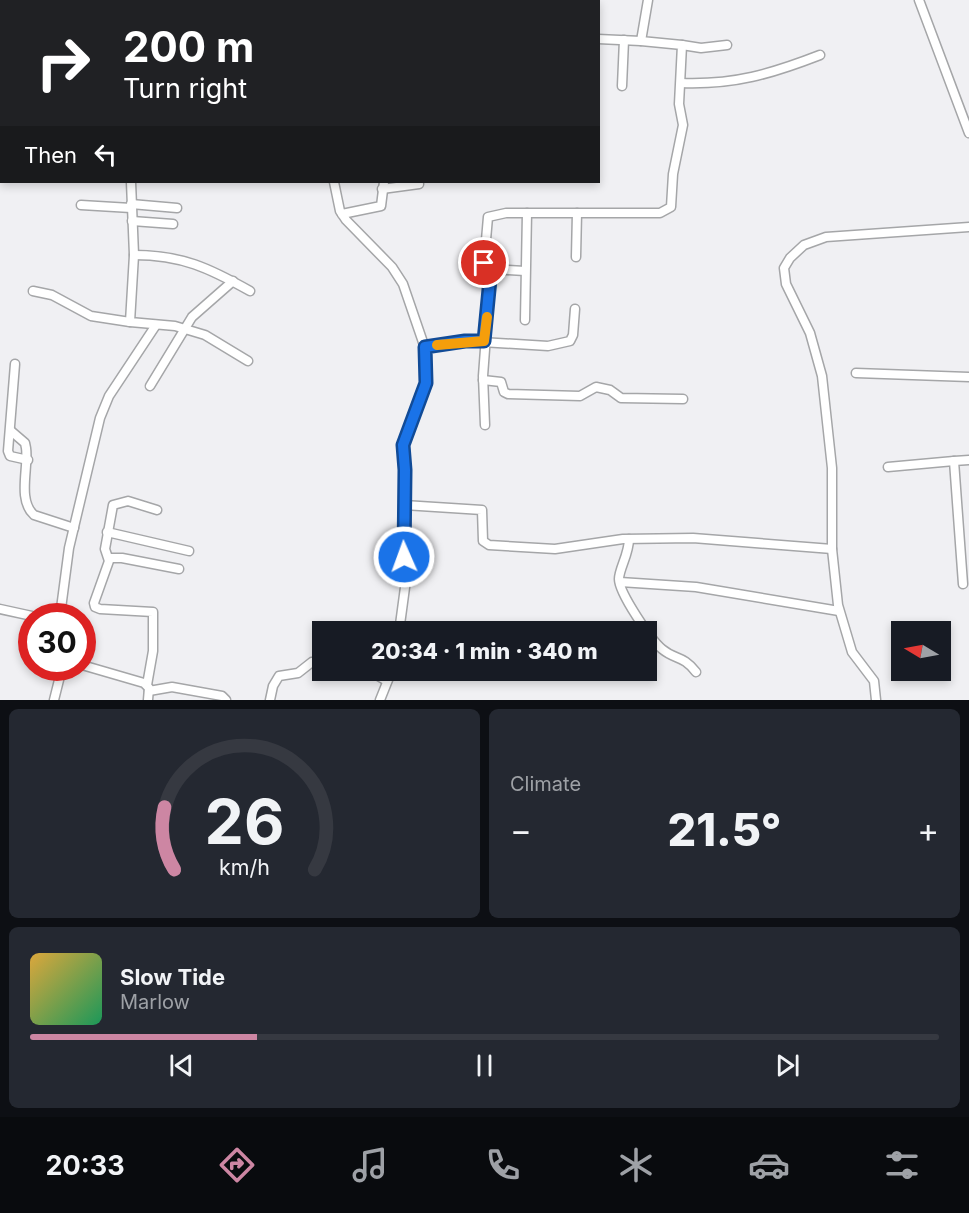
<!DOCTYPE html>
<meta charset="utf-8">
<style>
body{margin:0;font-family:Inter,sans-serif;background:#242831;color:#f1f3f6;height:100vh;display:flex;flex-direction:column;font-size:22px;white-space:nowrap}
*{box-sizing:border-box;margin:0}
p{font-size:20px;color:#9ea1a6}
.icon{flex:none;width:33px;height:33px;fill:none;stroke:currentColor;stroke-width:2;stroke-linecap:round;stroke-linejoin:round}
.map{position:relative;height:700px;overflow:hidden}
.side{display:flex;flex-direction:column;gap:9px;padding:9px;background:#0d0f14;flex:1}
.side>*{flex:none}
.hud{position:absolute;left:0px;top:0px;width:600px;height:183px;box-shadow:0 3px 9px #0003;background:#202124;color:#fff;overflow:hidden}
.needle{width:39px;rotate:280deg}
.tools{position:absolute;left:891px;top:621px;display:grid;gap:12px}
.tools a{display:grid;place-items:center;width:60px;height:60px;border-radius:0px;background:#171b24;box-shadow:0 3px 9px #0003;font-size:30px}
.speed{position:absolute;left:18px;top:603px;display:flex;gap:12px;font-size:30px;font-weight:700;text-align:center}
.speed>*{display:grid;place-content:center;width:78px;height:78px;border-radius:50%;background:#171b24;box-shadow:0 3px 9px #0003;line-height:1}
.speed .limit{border:9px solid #d22;background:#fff;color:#111}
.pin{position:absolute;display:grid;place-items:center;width:51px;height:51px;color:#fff;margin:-26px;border:3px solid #fff;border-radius:50%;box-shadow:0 2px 6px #0007}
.me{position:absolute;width:66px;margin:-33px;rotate:358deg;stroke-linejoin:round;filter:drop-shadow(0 0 4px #0008)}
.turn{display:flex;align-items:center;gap:21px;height:126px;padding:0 24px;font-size:27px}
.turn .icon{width:78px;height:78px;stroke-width:2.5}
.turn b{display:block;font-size:42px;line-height:51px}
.then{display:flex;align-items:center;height:57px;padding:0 24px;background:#0003;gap:12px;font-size:22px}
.big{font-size:45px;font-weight:800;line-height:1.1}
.side .tile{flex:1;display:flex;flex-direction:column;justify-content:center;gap:9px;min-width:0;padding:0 21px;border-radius:9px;background:#242831}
.side .dial{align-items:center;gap:0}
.dial svg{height:156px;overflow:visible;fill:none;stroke:#363941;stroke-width:7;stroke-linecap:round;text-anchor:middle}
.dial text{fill:#f1f3f6;stroke:none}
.song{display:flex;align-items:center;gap:18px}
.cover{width:72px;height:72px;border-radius:9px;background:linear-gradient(135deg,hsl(40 70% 55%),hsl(150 70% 35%))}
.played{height:6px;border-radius:3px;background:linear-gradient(90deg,#cd86a3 25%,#363941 25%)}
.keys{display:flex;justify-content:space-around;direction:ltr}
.heat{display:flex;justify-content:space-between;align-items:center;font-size:33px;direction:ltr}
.side .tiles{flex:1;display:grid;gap:9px;grid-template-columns:1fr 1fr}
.tile:last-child{grid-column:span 2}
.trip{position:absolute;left:312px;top:621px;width:345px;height:60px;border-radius:0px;background:#171b24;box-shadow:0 3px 9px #0003;font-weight:800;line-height:60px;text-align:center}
.tab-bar{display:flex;height:96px;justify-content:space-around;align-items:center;background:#090b0e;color:#9ea1a6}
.tab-bar .icon{width:42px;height:42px}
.tab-bar .active{color:#cd86a3}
.tab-bar b{font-size:27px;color:#f1f3f6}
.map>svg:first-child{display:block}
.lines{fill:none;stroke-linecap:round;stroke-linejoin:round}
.street-casing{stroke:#a5a6a8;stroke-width:11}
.street{stroke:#fff;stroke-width:8}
.route-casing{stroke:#114b97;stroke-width:15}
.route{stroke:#1a73e8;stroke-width:10}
.slow{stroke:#f59e0b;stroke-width:10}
</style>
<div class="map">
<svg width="969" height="700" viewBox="0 0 969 700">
<rect width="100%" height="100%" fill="#f0f0f3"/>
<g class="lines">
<defs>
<g id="street">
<path d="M919 0 969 133"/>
<path d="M363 2 364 0"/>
<path d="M496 2V0"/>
<path d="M0 22 2 23"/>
<path d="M598 39 641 41"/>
<path d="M682 45 701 48 727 45"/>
<path d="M0 65H2"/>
<path d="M681 83C734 85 771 74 820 55"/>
<path d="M622 86 624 40"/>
<path d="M131 182 134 255 130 322 175 326 205 335 248 361"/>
<path d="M334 182 340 211 346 220 392 267 403 284 426 351V383L403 445 406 580 399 632"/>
<path d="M382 189 419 184"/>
<path d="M131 204 177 208"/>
<path d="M81 205 131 208"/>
<path d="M342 214 381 206 384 182"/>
<path d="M132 221 173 224"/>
<path d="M134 255C182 255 209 268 250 291"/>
<path d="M576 257 577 213"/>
<path d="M491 269 525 271"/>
<path d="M33 291 52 295 91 316 130 322"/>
<path d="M525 320 527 213"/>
<path d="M425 347 465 341 548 346 570 341 573 335 575 309"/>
<path d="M15 364 8 451 10 456 28 460"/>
<path d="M856 373 969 377"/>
<path d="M483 380 501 382 504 392 508 394 580 396 596 387 610 390 621 398 683 399"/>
<path d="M150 386 192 317 233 281"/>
<path d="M485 425 483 376 491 269 485 268 484 263 488 217 506 213H660L671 207 673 174 683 125 679 104 682 45 641 41 648 0"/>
<path d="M11 431 25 443 26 448C29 467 17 500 34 515L74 528"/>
<path d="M888 467 954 461"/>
<path d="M404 505 482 510 483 541 489 545 555 549 623 539 693 538 832 549"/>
<path d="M107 532 189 551"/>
<path d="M629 539C629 554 619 569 619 579 619 593 651 640 662 649 675 660 683 655 696 672"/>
<path d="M109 558H122L179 569"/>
<path d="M620 582 696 587 839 611"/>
<path d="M963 584 954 461 969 460"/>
<path d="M0 609 32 616"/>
<path d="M60 616 69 548 100 418 109 396 156 325"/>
<path d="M82 665 144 683 149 688 148 700"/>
<path d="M368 670 387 681"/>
<path d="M147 685 153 651V612L100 609 95 607 94 603 109 561 105 549 113 505 128 501 157 510"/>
<path d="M149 691 172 687 222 696 226 700"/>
<path d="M54 700 62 668"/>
<path d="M270 700 273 686 279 676 298 673 312 662 322 661"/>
<path d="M380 700 392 670"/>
<path d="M876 700 874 681 852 652 838 605 832 549V468L822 376 810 333 786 284 784 268 790 258 804 245 826 237 969 227"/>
</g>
</defs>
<use href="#street" class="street-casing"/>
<use href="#street" class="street"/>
</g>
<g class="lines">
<defs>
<path id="route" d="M404 557 405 470 403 445 426 383 425 347 465 341H484L491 269 486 267 484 263"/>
</defs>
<use href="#route" class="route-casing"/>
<use href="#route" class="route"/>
<path class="slow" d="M437 345 484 341 487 317"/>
</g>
</svg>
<div class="tools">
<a><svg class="needle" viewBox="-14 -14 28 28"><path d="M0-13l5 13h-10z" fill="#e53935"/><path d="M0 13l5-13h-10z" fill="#9ea1a6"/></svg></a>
</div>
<div class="speed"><div class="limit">30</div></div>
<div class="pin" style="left:484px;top:263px;background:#d93025"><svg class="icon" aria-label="arrive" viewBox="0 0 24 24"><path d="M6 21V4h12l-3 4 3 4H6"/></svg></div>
<svg class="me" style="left:404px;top:557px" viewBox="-20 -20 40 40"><circle r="17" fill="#1a73e8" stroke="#fff" stroke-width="3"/><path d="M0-11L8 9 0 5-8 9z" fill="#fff"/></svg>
<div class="trip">20:34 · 1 min · 340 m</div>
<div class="hud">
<div class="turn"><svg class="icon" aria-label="right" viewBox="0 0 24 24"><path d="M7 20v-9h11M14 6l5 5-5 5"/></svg><div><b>200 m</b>Turn right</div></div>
<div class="then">Then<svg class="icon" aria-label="left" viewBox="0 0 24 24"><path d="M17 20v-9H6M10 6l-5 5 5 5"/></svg></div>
</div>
</div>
<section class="side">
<div class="tiles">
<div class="tile dial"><svg viewBox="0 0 100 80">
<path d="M14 69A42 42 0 1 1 86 69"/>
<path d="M14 69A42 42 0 0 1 9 37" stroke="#cd86a3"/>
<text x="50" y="56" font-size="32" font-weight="700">26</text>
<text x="50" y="72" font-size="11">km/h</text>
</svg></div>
<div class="tile"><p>Climate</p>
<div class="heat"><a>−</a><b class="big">21.5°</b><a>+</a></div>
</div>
<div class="tile">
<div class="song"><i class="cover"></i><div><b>Slow Tide</b><p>Marlow</p></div></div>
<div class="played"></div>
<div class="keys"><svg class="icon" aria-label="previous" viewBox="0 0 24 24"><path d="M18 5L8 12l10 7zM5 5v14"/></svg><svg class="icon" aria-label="pause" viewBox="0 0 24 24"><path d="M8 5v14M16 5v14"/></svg><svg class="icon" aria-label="next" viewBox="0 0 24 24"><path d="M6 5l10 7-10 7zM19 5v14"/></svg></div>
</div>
</div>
</section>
<nav class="tab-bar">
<b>20:33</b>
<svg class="icon active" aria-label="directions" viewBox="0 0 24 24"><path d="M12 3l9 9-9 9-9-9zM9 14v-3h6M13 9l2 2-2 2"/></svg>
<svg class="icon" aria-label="music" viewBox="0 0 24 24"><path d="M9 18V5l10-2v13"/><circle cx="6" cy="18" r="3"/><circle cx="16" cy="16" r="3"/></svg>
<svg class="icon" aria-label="phone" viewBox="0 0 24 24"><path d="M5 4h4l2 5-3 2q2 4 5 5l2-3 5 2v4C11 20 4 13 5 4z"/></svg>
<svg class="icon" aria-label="climate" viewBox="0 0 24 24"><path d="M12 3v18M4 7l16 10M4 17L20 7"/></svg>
<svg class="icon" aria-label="car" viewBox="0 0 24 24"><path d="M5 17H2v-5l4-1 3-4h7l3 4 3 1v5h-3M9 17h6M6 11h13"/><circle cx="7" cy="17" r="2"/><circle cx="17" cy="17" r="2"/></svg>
<svg class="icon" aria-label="filters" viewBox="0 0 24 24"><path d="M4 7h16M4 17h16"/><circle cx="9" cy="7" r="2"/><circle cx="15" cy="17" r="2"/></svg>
</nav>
